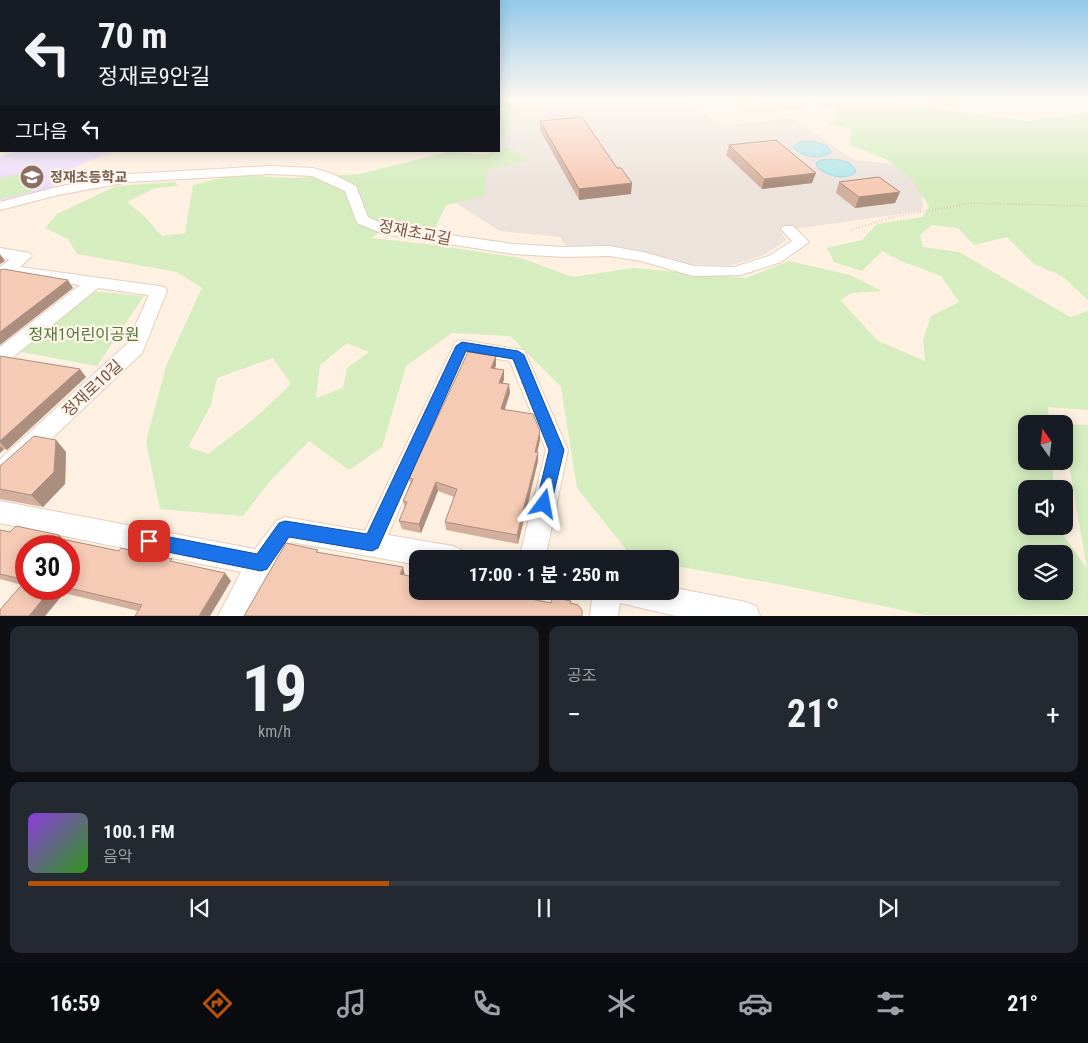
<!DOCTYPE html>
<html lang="ko">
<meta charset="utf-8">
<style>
body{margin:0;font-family:"Roboto Condensed","Noto Sans KR",sans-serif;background:#242831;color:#f1f3f6;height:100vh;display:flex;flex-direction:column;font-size:19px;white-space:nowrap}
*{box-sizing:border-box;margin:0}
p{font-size:16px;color:#9ea1a6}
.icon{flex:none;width:28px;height:28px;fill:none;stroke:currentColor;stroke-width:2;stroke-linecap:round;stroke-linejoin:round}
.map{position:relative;height:616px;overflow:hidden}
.panel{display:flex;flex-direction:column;gap:10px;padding:10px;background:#0d0f14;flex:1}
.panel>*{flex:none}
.banner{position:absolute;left:0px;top:0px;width:500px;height:152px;box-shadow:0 2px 12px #0003;background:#171b24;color:#f1f3f6;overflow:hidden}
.needle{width:32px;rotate:346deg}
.controls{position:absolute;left:1018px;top:415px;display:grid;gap:10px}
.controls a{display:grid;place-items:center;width:55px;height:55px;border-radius:10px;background:#171b24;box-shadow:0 2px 12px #0003;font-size:25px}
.speed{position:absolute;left:15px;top:535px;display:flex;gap:10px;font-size:25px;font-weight:700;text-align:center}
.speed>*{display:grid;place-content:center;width:65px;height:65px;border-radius:50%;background:#171b24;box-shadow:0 2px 12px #0003;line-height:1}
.speed .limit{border:8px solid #d22;background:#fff;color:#111}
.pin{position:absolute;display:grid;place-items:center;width:42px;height:42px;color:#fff;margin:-21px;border-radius:10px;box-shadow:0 2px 8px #0006}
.me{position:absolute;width:55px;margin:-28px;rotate:13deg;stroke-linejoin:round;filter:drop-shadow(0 0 4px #0008)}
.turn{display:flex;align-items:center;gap:18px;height:105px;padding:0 15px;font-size:22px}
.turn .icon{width:65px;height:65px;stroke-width:2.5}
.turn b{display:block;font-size:35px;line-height:42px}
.then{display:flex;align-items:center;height:48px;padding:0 15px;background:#0003;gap:10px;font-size:19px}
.big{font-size:38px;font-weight:700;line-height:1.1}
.panel .tile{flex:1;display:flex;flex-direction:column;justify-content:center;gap:8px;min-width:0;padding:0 18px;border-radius:10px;background:#242831}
.panel .dial{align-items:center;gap:0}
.dial b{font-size:65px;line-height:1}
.song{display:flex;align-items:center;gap:15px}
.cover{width:60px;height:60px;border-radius:8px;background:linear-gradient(135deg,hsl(270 70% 55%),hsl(110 70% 35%))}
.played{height:5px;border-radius:2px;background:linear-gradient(90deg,#b45309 35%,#363941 35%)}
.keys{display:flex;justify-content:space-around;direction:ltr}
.heat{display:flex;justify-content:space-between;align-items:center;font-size:28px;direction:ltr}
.panel .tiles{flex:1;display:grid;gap:10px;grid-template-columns:1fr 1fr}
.tile:last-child{grid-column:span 2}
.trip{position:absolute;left:409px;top:550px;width:270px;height:50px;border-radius:10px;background:#171b24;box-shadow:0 2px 12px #0003;font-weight:700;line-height:50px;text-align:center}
.tabs{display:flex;height:80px;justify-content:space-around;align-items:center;background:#090b0e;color:#9ea1a6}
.tabs .icon{width:35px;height:35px}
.tabs .active{color:#b45309}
.tabs b{font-size:22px;color:#f1f3f6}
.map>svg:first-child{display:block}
.industrial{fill:#ede3dd}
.education{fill:#eedefa}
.green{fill:#d5edbf;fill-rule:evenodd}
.water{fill:#b4e6ea;stroke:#99d7dc}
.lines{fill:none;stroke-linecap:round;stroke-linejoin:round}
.stream{stroke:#99d7dc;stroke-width:3}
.minor-casing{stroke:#e5cebf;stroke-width:2}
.major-casing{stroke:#dcd3cf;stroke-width:24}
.path{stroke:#dbae9a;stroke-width:2;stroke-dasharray:0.5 2.5;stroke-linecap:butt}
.minor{fill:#fff;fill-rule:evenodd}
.major{stroke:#ffd198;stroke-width:21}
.wall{fill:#d4af9d;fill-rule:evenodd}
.shaded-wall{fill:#ac8e7f}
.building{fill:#f6cbb6;stroke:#ac8e7f}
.route{fill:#1a73e8;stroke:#114b97}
.labels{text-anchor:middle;stroke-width:4.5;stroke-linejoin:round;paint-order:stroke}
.far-education-label{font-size:14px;font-weight:bold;fill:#785e54;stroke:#fff5ea;text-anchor:start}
.street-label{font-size:16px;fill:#785446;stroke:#fff5ea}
.park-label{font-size:16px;fill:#51793a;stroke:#fff5ea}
</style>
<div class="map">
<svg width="1088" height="616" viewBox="0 0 1088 616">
<rect width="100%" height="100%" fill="#fef1e1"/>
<path class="industrial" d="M570 99H681L696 106 720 126 793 118 854 160 894 164 921 186 923 206 921 211 781 231 786 240 764 255 728 266 686 264 618 248 567 247 560 237 500 231 448 198 487 162 493 151H499V125L516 110 553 101Z"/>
<path class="education" d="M22 151H117L79 165 50 189 0 203V156Z"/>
<g class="green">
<path d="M499 99H551L541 108 512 116 504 136 499 137Z"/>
<path d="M758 99H858L1027 121 1088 113V300L1062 276 1034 264 1007 237 974 245 958 228 932 225 920 235 923 247 959 252 1070 317 1088 311V410L1048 407 1049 424H1026V461H1052L1054 489H1026V526H1057L1087 569 1064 436V424H1062L1088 425V615H925L788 586 670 565V559L633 558 577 488 561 387 510 336 452 333 406 366 382 447 349 470 309 441 270 481 243 516 160 509 146 442 166 366 202 288 177 272 77 254 68 239 45 228 57 214 116 186 175 182 178 186 155 188 127 202 143 215 162 236 185 233 193 185 232 175 295 178 359 174 448 152 484 155 508 147 529 160 487 170 484 196 446 205 433 233 392 224 371 238 427 244 521 258 572 277 633 268 746 278 789 261 850 275 882 291 852 293 840 300 878 341 925 361 923 340 931 316 959 302 941 276 901 261 882 251 862 271 834 262 827 248 862 240 877 224 923 217 929 206 912 180 888 160 849 145 851 129 828 124 837 119 836 109 807 102 803 109 762 112 742 111 756 105ZM347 343 369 352 347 368 343 388 316 398 320 365ZM273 358 291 384 254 419 208 454 188 447 211 405 217 378ZM1026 554H1064V591H1026Z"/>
<path d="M36 170 37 182 31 192 0 199V178Z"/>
<path d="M91 291 144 296 97 366 17 351Z"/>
</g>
<g class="water">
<path d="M813 141 827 146 831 152C821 160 801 157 793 147L799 142Z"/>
<path d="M821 160C833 158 852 159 856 172 846 181 827 176 818 168L816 163Z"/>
</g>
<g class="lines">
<path class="stream" d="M1077 99 1088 101"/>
<defs>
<g id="minor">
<rect x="0" y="120" width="1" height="6"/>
<path d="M270 166 313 168 333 174 356 186 368 217 387 226 513 244 565 247 609 246 643 252 694 266 734 267 769 256 792 241 781 229 783 226H793L809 242 781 262 741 275 693 276 641 261 609 256 565 257 513 254 383 234 357 223 345 191 312 176 270 174 129 182 58 195 0 210V202L57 187 129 174Z"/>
<path d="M0 248 30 253 32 256 20 267 159 286 165 287 167 291 142 353 8 480 0 483V459L127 344 149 295 98 288 7 362 0 364V347L80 285 9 275 0 277V267L10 259 0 258Z"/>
<path d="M462 340 524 350 568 450 545 559H519L546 450 510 361 468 354 388 535 453 546 462 550 466 559H418V565L291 542 270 572 248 616H218L241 572 0 523V501L255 549 276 521 285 517 365 531 453 347 455 342Z"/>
<path d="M670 587 746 602 756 606 760 616H676L620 603 618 616H590L593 591H670Z"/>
</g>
<path id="major" d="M0 105 1 104"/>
</defs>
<use href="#minor" class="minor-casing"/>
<use href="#major" class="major-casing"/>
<path class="path" d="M851 230 893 217 971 203 1088 206"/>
<use href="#minor" class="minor"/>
<use href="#major" class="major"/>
</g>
<g class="wall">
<path d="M540 121 631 194 579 200 540 130Z"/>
<path d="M729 145 812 183 762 189 726 155Z"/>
<path d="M839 182 895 203 855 208 836 193Z"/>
<path d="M0 356 86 377 7 450 4 449 0 453Z"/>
<path d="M496 356V365L495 369 504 370V379L503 383 510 393 504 410 540 431V440L537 452 538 461 518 544 446 530 445 522 454 497 438 491 421 533 402 529 399 521 405 508 403 501 410 483 409 478Z"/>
<path d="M56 440 66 452 65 484 43 507 0 499V466Z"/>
<path d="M0 530 10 532 59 535 63 539 225 573 231 581 138 611 64 593 45 616H0L22 585 0 579ZM69 546V589H26Z"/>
</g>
<g class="shaded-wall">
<path d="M816 173 812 183 762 189 764 179Z"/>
<path d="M632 183 631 194 579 200V189Z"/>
<path d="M900 192 895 203 855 208 859 197Z"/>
<path d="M0 254 5 261 0 264Z"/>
<path d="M68 280 73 288 0 345V332Z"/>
<path d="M496 356V365L492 377 491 368Z"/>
<path d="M80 369 86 377 7 450 0 442V441Z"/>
<path d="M504 370V379L500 392 499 383Z"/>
<path d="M509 384 510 393 502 418 501 409Z"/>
<path d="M540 431V440L535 461V452Z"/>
<path d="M56 440 66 452 65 484 43 507 31 495Z"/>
<path d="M0 446 4 449 0 453Z"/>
<path d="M538 452V461L518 544 517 535Z"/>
<path d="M436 482 438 491 421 533 419 524Z"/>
<path d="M59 535 68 543 57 538Z"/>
<path d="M403 567 405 575 400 574Z"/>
<path d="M225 573 231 581 210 616H199Z"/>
<path d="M51 589H59L64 593 45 616H29Z"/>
</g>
<g class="building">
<path d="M582 117 617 168H621L632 183 579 189 540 121Z"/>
<path d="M776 140 816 173 764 179 729 145Z"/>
<path d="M879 177 900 192 859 197 839 182Z"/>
<path d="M3 269 68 280 0 332V270Z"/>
<path d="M468 352 496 356 491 368 504 370 499 383 509 384 501 409 533 414 540 431 535 452H538L517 535 445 522 457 489 436 482 419 524 399 521 407 502 403 501 413 479 409 478Z"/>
<path d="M0 356 80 369 0 441Z"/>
<path d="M34 436 56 440 54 472 31 495 0 489V466Z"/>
<path d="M16 526 59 535 57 538 119 551 121 548 172 559 170 561 225 573 199 616H135L142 605 69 588V546H26V580L0 574V530L10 532Z"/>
<path d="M286 543 318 550 316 552 403 567 400 574 418 578V591H492L551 603 552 597 571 601 570 603 578 605 582 610V616H244Z"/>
<path d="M26 580V589H51L29 616H0V610Z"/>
</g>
<linearGradient id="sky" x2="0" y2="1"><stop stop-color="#93c8e9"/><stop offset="0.54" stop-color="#fff9f2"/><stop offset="1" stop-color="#fff9f2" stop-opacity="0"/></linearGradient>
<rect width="1088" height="185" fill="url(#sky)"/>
<path class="route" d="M462 342 518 351 524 355 564 450 550 509 544 511 539 509 536 504 549 450 513 359 466 351 378 548 372 551 289 537 267 569 261 571 143 547 141 541 143 535 149 533 257 554 279 523 285 521 367 534 456 346Z"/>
<defs>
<symbol id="school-disc" viewBox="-11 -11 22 22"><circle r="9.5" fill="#8d6e63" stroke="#fff5ea"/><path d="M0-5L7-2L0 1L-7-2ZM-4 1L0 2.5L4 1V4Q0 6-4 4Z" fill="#fff"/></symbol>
</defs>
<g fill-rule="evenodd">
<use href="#school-disc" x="18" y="163" width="28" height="28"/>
</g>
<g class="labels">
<g class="far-education-label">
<text x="50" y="182">정재초등학교</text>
</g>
<g class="street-label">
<text transform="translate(415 232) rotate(11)" y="6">정재초교길</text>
<text transform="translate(92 388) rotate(-43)" y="6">정재로10길</text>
</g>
<g class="park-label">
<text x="84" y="340">정재1어린이공원</text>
</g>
</g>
</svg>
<div class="controls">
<a><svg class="needle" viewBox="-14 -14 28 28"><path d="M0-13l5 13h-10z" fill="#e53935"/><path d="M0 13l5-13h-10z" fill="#9ea1a6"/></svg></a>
<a><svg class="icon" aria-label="sound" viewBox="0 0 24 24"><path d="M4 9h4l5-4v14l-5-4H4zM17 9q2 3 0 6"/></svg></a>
<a><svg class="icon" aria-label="layers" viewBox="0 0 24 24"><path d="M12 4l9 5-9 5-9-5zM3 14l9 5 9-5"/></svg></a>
</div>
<div class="speed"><div class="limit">30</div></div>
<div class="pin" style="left:149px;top:541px;background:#d93025"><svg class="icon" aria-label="arrive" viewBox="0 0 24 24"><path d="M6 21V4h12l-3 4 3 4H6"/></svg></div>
<svg class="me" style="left:544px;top:504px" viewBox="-20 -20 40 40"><path d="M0-17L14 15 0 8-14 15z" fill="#1a73e8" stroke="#fff" stroke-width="4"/></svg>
<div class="trip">17:00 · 1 분 · 250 m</div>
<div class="banner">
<div class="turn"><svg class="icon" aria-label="left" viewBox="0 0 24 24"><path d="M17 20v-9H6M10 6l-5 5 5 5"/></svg><div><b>70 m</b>정재로9안길</div></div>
<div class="then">그다음<svg class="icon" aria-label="left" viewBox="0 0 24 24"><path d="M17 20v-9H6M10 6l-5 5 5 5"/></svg></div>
</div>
</div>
<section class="panel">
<div class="tiles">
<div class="tile dial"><b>19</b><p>km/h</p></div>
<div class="tile"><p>공조</p>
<div class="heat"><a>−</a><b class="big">21°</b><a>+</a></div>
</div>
<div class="tile">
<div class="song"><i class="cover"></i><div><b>100.1 FM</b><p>음악</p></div></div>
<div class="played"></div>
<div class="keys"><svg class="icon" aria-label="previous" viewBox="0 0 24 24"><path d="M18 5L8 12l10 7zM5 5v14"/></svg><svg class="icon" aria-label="pause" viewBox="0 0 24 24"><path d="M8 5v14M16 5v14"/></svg><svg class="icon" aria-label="next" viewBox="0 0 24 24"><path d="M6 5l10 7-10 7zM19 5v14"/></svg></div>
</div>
</div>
</section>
<nav class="tabs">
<b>16:59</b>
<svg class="icon active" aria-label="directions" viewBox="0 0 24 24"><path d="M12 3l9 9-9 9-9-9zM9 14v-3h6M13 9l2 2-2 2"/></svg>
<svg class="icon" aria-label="music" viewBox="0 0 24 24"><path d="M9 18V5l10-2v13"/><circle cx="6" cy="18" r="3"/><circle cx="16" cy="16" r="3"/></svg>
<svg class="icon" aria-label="phone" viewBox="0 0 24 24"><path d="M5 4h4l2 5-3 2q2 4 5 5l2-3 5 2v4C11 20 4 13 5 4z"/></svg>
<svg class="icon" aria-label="climate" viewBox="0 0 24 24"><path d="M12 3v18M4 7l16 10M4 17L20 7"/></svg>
<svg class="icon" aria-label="car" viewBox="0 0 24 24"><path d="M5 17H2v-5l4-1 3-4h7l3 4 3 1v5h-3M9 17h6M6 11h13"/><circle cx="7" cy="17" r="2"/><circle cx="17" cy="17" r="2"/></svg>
<svg class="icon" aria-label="filters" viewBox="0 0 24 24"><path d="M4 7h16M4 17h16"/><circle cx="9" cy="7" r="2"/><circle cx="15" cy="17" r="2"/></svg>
<b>21°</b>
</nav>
